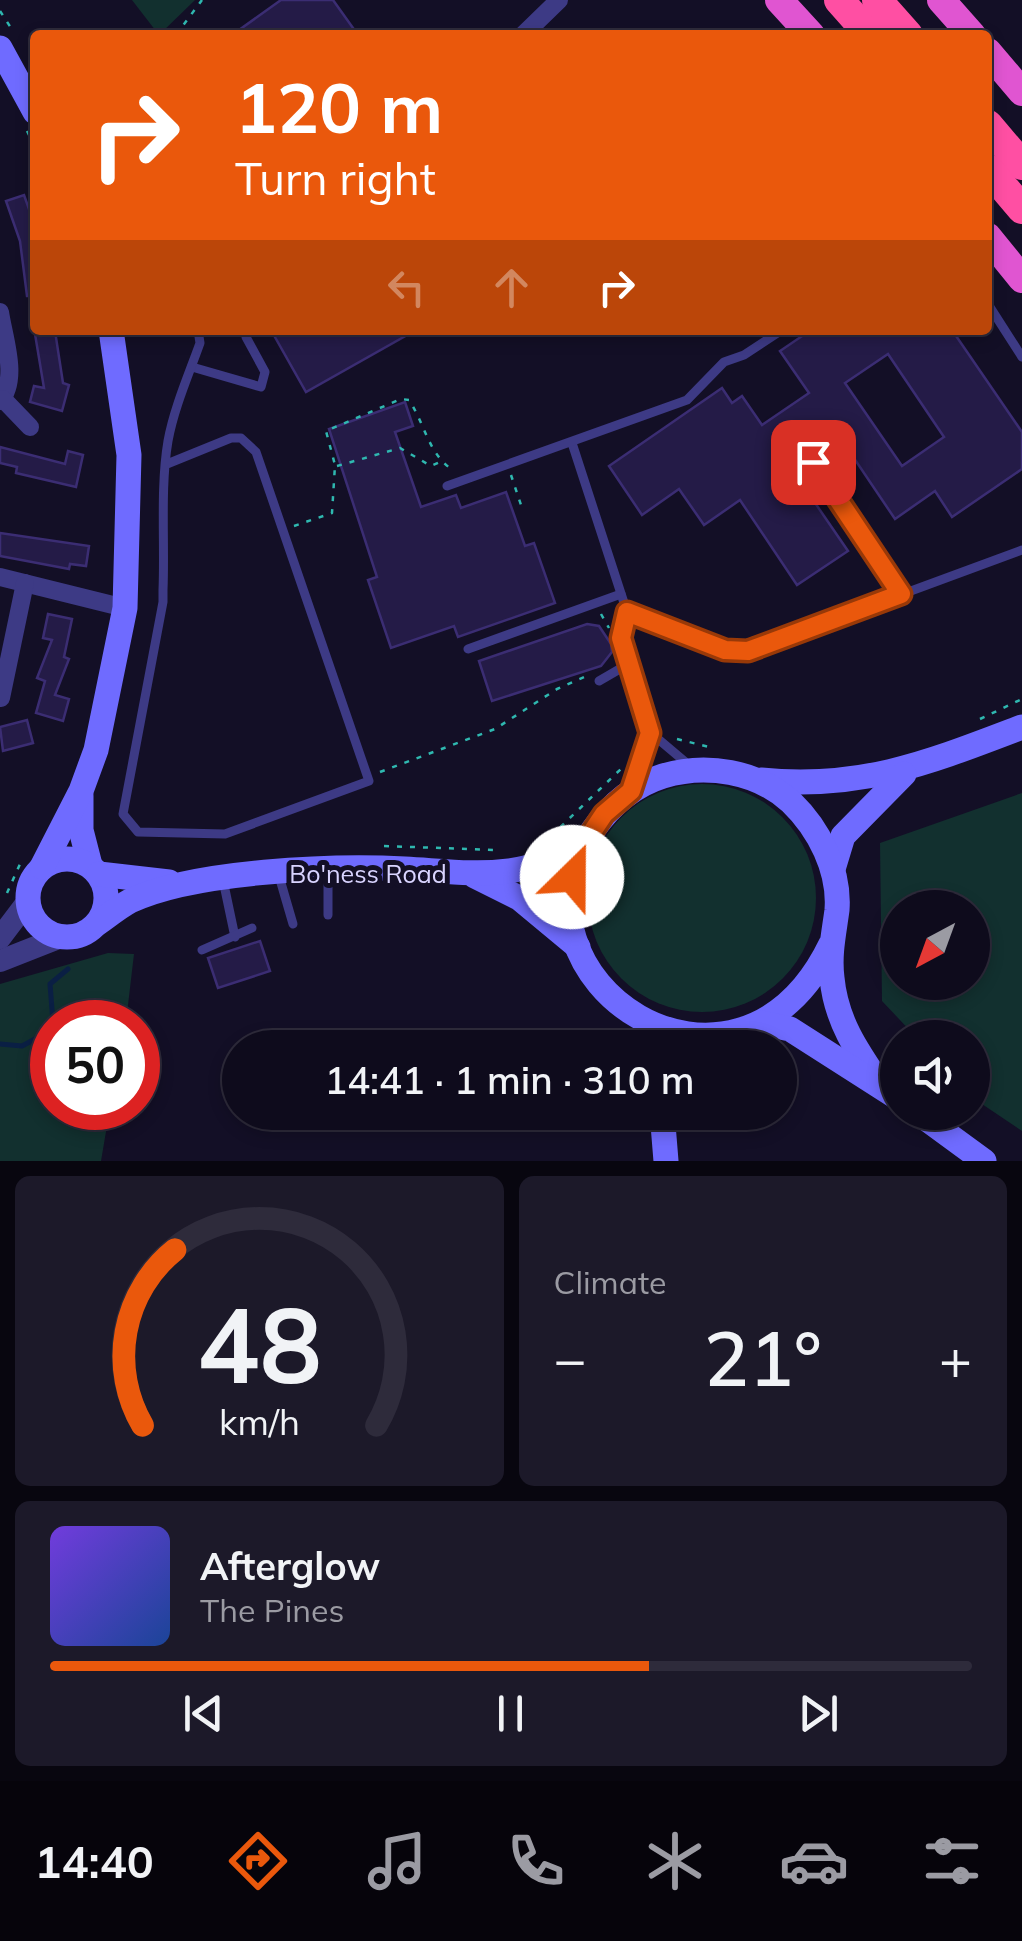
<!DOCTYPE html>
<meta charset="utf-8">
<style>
body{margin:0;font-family:Mulish,sans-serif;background:#1c1929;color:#f1f3f6;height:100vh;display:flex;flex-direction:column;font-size:38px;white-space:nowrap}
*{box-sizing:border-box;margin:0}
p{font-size:32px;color:#9b9ba3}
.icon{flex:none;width:55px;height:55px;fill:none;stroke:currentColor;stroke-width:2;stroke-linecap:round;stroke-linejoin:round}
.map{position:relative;height:1161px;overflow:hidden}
.drawer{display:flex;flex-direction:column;gap:15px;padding:15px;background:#08060f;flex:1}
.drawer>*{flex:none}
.hud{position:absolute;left:30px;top:30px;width:962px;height:305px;border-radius:10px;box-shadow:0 5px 15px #0003,0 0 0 2px #2e2b3b;background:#ea580c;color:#fff;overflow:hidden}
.needle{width:65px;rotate:221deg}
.controls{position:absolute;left:880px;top:890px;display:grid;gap:20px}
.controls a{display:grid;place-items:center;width:110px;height:110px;border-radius:50%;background:#0e0b1c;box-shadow:0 5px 15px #0003,0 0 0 2px #2e2b3b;font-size:50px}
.speed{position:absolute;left:30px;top:1000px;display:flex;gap:20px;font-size:50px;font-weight:700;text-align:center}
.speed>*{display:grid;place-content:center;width:130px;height:130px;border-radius:50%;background:#0e0b1c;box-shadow:0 5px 15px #0003,0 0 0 2px #2e2b3b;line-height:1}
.speed .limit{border:15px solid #d22;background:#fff;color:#111}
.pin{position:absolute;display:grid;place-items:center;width:85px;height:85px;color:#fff;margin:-42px;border-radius:20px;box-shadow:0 5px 15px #0006}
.me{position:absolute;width:110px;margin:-55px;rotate:23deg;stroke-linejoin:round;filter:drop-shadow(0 0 8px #0008)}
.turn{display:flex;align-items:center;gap:35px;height:210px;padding:0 40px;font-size:45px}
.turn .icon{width:130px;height:130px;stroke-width:2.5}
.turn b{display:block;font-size:70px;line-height:85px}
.lanes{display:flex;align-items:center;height:95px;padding:0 40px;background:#0003;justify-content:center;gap:50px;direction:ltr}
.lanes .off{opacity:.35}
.big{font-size:75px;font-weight:600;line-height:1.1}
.drawer .widget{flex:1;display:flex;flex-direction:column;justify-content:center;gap:15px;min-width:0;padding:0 35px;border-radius:15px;background:#1c1929}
.drawer .dial{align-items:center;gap:0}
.dial svg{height:260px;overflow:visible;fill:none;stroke:#2e2b3b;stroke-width:7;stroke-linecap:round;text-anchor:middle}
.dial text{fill:#f1f3f6;stroke:none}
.song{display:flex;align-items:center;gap:30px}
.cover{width:120px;height:120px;border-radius:15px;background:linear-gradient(135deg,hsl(260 70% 55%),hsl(220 70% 35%))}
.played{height:10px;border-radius:5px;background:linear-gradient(90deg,#ea580c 65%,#2e2b3b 65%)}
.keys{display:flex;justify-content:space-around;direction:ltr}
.heat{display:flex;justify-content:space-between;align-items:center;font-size:55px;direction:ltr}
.drawer .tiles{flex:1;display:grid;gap:15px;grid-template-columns:1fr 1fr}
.widget:last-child{grid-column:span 2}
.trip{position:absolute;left:222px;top:1030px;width:575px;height:100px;border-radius:50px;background:#0e0b1c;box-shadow:0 5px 15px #0003,0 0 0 2px #2e2b3b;font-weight:600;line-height:100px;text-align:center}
.menu{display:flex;height:160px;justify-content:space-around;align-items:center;background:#06040b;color:#9b9ba3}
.menu .icon{width:70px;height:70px}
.menu .active{color:#ea580c}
.menu b{font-size:45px;color:#f1f3f6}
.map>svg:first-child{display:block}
.green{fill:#12302f;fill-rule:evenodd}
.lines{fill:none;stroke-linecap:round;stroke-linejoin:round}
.stream{stroke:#0a1f44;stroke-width:5}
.building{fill:#241b47;stroke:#3b2d73;stroke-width:2.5;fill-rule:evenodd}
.path{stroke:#2fb8b0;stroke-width:2.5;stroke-dasharray:5 8;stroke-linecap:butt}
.service{stroke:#3d3a85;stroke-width:9}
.minor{stroke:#3d3a85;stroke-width:18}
.tertiary{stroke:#3d3a85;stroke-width:22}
.secondary{stroke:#6f6bff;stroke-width:25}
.trunk{stroke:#e055d1;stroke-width:28}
.motorway{stroke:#ff4fa3;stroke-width:30}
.route-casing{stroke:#983908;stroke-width:25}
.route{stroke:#ea580c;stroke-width:18}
.labels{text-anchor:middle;stroke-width:10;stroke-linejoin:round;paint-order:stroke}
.street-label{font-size:25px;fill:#d9d4ff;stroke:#130f26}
</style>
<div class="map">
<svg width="1022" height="1161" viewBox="0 0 1022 1161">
<rect width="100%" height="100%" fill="#130f26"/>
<g class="green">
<path d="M132 0H195L159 35Z"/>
<circle cx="702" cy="898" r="114"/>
<path d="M1022 793V1131L973 1098 972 1038 916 1037 882 1001 880 843ZM898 908H972V982H898Z"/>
<path d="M108 953 134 954 126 1022H52V1108H110L101 1161H0V984Z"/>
</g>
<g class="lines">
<g class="stream">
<path d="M53 1022 50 984 68 969"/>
<path d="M0 1044 22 1046 52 1030"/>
</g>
</g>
<g class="building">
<path d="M281 0H333L358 35H232Z"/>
<path d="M24 195 35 226V296H27L20 241 6 201Z"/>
<path d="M271 330H416L306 392Z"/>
<path d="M811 330H952L1022 432V469L952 517 935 491 895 519 835 430 787 462 848 551 797 585 740 500 704 525 679 489 642 515 609 466 722 388 732 403 742 396 762 425 809 393 780 351ZM888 354 944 437 902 466 845 383Z"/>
<path d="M55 331 63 383 69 385 62 411 30 402 34 386 44 388 35 334Z"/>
<path d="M405 402 413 426 395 432 421 507 456 495 461 508 506 492 525 546 534 543 555 603 458 637 454 626 391 648 368 580 377 577 329 429Z"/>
<path d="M0 447 65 464 68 451 83 455 76 487 16 473 17 467 0 463Z"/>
<path d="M0 533 89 546 86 566 70 564 69 569 0 556Z"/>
<path d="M48 614 72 619 64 657 69 659 55 695 69 699 63 721 36 713 45 681 37 678 52 640 43 638Z"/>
<path d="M587 624 599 626 611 644 612 652 601 666 492 701 479 661Z"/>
<path d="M27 720 33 743 3 751 0 727Z"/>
<path d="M260 941 270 971 218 988 208 958Z"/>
</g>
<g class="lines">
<g class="path">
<path d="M0 11 13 31"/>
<path d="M176 35 202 0"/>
<path d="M27 131 35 147"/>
<path d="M337 466 400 448 431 466 440 462"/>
<path d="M511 475 523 511"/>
<path d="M294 526 332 513 335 465 326 431 401 399 409 400C426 426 428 454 454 471"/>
<path d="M601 614 609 628"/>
<path d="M980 719 1022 699"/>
<path d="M677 739 713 748"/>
<path d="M380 772 495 729 557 689 589 675"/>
<path d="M551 836 624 766"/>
<path d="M384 846 496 850"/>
<path d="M7 893 20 864"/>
</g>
<g class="service">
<path d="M988 304 1022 357"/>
<path d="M192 367 261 387 265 372 246 337"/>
<path d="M572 443 627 612 621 638 651 733 633 784"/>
<path d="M813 462 901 594"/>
<path d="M167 464 231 438H241L256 452 369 781 225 834 138 832 123 814 163 602V590C165 542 160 488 168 441 174 408 189 374 200 343L198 330"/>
<path d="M447 486 687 400 724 362 744 355 782 330"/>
<path d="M627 612 725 651H748L1022 550"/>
<path d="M468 649 621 594"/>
<path d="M599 681 630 663"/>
<path d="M651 733 690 766"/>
<path d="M279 876 293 924"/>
<path d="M223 880 235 937"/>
<path d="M328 915V873"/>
<path d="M202 950 252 928"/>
</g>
<g class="minor">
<path d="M523 35 559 0"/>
<path d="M0 312C4 339 19 379 0 401"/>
<path d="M3 399 30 427"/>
<path d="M0 577 125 608"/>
<path d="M1 698 25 583"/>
</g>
<g class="tertiary">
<path d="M0 938 28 901"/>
<path d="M0 961 61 937"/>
</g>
<g class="secondary">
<path d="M0 48 35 112"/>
<path d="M761 780C862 790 930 762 1022 727"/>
<path d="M81 796V830L90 865"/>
<circle cx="67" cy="898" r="39"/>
<path d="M42 867 81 791 96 750 125 608 129 455 111 330"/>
<path d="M833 869 843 836 904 774"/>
<path d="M99 874 169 882"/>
<path d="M475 876 519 898 578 947"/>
<path d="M98 923C108 916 119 907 130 901 193 871 334 865 405 869 476 873 518 882 584 844"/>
<path d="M831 944C736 1141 492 979 593 830 610 806 634 785 663 776 706 763 757 771 791 802 819 829 840 870 837 910 834 933 829 954 832 978 836 1021 857 1051 881 1086"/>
<path d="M762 1023 790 1029 898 1098"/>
<path d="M662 1112 666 1161"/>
<path d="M917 1112 984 1161"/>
</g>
<g class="trunk">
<path d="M779 0 811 35"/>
<path d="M941 0 972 35"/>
<path d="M988 52 1022 92"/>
<path d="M988 237 1022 279"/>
</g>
<g class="motorway">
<path d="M839 0 870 35"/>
<path d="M877 0 908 35"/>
<path d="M988 125 1022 165"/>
<path d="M988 169 1022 209"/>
</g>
</g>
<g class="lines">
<defs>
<path id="route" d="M572 877 584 844 604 814 631 791 650 733 621 638 627 612 725 650 748 651 901 594 813 462"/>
</defs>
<use href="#route" class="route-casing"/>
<use href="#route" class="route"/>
</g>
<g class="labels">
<g class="street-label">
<text x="368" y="883">Bo'ness Road</text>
</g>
</g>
</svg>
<div class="controls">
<a><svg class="needle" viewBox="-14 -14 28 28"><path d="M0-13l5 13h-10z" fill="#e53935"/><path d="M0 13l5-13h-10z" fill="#9b9ba3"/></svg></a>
<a><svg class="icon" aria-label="sound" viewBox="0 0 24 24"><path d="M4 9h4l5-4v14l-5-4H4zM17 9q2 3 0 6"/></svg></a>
</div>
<div class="speed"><div class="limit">50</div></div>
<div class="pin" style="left:813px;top:462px;background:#d93025"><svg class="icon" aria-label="arrive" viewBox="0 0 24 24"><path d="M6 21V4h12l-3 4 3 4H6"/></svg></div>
<svg class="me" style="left:572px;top:877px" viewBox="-20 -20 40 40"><circle r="19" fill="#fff"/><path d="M0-13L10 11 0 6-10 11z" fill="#ea580c"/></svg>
<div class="trip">14:41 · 1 min · 310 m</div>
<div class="hud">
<div class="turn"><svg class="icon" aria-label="right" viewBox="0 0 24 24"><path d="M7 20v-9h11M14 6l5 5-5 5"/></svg><div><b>120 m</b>Turn right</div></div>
<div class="lanes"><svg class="icon off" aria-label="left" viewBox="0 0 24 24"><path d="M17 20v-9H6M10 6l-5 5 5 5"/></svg><svg class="icon off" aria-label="ahead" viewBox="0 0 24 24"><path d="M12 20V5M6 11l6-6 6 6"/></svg><svg class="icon" aria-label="right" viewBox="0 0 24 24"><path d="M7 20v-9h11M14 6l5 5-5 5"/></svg></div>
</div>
</div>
<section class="drawer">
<div class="tiles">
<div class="widget dial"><svg viewBox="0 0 100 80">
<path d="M14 69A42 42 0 1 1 86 69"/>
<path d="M14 69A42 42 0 0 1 24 15" stroke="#ea580c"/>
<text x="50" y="56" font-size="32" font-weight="700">48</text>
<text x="50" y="72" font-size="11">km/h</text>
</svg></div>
<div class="widget"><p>Climate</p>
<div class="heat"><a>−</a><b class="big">21°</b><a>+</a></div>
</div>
<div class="widget">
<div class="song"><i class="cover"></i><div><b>Afterglow</b><p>The Pines</p></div></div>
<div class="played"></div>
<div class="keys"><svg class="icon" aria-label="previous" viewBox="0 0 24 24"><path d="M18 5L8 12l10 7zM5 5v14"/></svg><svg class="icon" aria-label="pause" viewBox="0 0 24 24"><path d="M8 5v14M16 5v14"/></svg><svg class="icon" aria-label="next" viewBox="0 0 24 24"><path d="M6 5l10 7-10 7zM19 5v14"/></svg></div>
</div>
</div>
</section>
<nav class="menu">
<b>14:40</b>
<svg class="icon active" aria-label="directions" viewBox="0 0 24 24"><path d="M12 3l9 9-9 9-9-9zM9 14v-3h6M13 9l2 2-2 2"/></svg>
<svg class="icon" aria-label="music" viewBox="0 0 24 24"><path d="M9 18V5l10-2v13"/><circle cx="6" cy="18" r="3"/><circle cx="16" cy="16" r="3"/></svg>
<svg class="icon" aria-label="phone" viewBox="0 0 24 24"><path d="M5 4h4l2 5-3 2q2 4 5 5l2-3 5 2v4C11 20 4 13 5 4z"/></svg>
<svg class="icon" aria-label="climate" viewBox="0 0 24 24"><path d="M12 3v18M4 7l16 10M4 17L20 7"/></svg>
<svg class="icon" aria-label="car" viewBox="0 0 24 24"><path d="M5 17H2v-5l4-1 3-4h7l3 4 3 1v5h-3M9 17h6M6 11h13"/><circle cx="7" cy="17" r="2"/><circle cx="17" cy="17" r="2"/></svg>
<svg class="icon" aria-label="filters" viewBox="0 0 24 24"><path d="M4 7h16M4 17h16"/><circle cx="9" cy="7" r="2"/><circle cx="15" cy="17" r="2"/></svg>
</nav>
